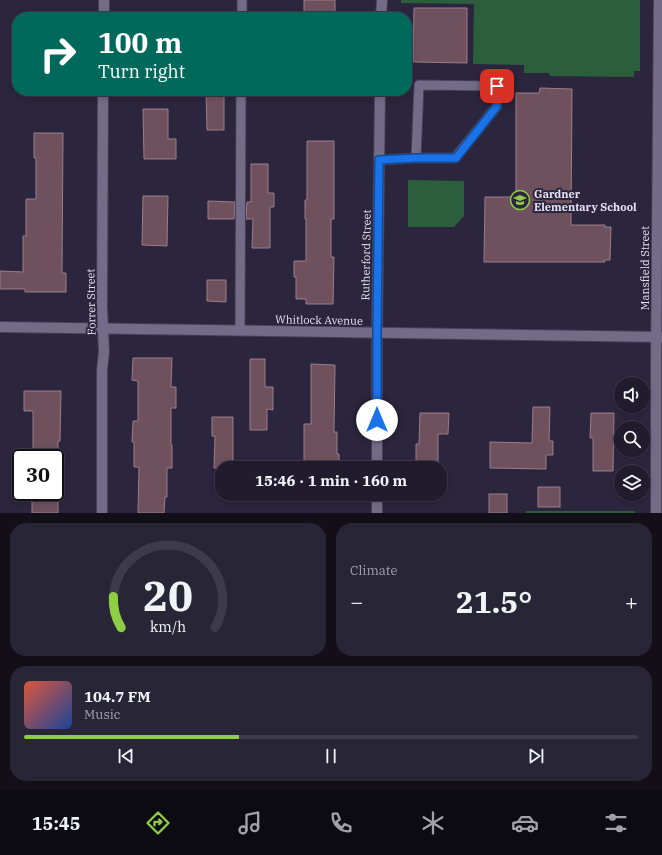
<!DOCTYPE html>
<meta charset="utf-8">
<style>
body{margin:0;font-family:"IBM Plex Serif",serif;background:#282536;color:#f1f3f6;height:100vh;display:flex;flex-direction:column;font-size:15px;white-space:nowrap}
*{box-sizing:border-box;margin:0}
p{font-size:13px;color:#a2a1aa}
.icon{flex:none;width:22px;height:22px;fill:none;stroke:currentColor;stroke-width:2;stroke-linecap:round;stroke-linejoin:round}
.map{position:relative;height:513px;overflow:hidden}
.drawer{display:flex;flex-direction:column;gap:10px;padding:10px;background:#120f19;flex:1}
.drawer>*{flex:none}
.top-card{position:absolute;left:12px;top:12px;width:400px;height:84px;border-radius:16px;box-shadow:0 2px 6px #0003,0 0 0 1px #3d3a4a;background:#00695c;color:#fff;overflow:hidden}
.controls{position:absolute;left:614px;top:377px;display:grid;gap:8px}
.controls a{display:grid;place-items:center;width:36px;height:36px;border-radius:50%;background:#201c2e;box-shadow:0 2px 6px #0003,0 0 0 1px #3d3a4a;font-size:20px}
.speed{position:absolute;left:12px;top:449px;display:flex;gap:8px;font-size:20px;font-weight:700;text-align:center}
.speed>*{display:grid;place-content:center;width:52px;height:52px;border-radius:50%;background:#201c2e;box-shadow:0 2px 6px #0003,0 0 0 1px #3d3a4a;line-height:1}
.speed .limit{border:2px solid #111;border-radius:6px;background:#fff;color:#111}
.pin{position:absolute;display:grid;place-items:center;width:34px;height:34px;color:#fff;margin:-17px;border-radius:8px;box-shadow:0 2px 6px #0006}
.me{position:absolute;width:44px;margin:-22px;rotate:0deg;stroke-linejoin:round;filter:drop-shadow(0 0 3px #0008)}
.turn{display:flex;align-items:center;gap:14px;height:84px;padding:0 20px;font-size:18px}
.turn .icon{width:52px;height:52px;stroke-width:2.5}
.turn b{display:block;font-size:28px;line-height:34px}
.big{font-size:30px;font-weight:700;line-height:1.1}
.drawer .card{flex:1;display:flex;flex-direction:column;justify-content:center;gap:6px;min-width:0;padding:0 14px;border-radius:16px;background:#282536}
.drawer .dial{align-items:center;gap:0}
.dial svg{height:104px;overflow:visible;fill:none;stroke:#3d3a4a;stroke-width:7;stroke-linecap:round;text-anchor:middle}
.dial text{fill:#f1f3f6;stroke:none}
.song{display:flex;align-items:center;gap:12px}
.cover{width:48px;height:48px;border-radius:6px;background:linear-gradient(135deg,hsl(10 70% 55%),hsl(220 70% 35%))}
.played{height:4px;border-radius:2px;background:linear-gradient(90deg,#8dce44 35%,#3d3a4a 35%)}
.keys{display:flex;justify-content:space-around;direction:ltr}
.heat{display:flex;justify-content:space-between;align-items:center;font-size:22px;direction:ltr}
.drawer .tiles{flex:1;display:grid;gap:10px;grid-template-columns:1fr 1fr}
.card:last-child{grid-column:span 2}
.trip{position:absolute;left:215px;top:461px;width:232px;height:40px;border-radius:16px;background:#201c2e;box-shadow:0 2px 6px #0003,0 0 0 1px #3d3a4a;font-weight:700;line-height:40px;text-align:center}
.tabs{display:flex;height:64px;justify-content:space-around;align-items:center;background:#0d0b12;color:#a2a1aa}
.tabs .icon{width:28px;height:28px}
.tabs .on{color:#8dce44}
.tabs b{font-size:18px;color:#f1f3f6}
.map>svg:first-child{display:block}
.green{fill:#2b5e3b}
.building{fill:#6f515e;stroke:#9c7c8a}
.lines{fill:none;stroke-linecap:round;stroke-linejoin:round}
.lane-casing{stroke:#464155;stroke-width:11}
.street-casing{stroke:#464155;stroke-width:12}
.lane{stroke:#726c89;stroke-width:9}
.street{stroke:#726c89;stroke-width:10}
.route-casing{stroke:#114b97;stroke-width:10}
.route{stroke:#1a73e8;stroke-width:7}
.labels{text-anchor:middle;stroke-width:4;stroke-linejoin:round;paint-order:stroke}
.poi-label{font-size:11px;font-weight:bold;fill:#e4e2f2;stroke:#2b263e;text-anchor:start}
.street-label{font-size:11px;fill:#e4e2f2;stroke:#2b263e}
</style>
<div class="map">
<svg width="662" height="513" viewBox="0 0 662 513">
<rect width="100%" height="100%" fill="#2b263e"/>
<g class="green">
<path d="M401 0H640V71H634V77L550 76 549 73H524V65L473 64 474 4 401 3Z"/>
<path d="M408 180 464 181V216L454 227H408Z"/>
<rect x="526" y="511" width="109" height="2"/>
</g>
<g class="building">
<rect x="304" y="0" width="31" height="17"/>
<path d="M414 8H467V63L413 62Z"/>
<path d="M540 88 572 89 571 225H605V227H611L610 260H604L605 262H484L485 197H516V93H539Z"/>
<path d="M206 91H224V130H207Z"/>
<path d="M143 109H168V139H176V159H144Z"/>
<path d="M34 133H63L62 273H66V292H25V289H0V271L23 272V236H26V199H36V158H34Z"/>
<path d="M307 141H334V219H331V257H334L333 304H306V299H296V277H294V261H306V219H305V200H307Z"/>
<path d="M251 164H268V193H274V207H270V248H252L253 219H246L247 202H251Z"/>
<path d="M143 196H168L167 246 142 245Z"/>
<path d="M208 201 235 202 234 219H208Z"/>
<path d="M207 280H226V302L207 301Z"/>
<path d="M133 358H172L171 387H176V408H171V445H172V468H167V497H165L164 513H138L139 467H134V442H132L133 421H138V381L132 380Z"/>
<path d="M250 359H265V387H273V410L267 409V430H250Z"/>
<path d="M311 364 335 365 334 432H337V454H339V468H304V424H311Z"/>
<path d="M24 391H61L60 441H58V458H33V411H24Z"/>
<path d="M533 407H550L549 441H553V455H546V469L490 468V442L532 443Z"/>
<path d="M420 413H449L448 434H438V467L416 466V444H419Z"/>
<path d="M591 413H614L613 471H593V438H590Z"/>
<path d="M212 417H233V468H214L215 436H212Z"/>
<rect x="538" y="487" width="22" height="20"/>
<rect x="32" y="492" width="26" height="21"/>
<rect x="489" y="494" width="18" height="19"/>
</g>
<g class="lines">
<defs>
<g id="lane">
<path d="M242 17V0"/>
<path d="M379 160 416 158H455L497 106V86L419 85 416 158"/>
<path d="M240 331 241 91"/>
</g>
<g id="street">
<path d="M104 17V0"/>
<path d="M381 17 382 0"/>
<path d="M0 327 662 337"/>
<path d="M377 468V333L380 91"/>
<path d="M377 494V513"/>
<path d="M102 513V370L104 352 102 307 103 91"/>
<path d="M656 513V361L659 0"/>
</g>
</defs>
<use href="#lane" class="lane-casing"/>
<use href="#street" class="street-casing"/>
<use href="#lane" class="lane"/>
<use href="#street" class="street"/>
</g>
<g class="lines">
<defs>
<path id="route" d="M377 420V333L379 160 416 158H456L497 106V86"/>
</defs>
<use href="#route" class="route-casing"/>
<use href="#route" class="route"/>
</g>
<defs>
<symbol id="school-ring" viewBox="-11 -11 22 22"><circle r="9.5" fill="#2b263e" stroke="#8dce44" stroke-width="1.5"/><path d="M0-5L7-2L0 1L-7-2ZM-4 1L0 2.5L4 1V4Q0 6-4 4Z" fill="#8dce44"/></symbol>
</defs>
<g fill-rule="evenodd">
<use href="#school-ring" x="509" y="189" width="22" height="22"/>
</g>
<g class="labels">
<g class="poi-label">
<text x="534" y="198">Gardner<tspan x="534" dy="13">Elementary School</tspan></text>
</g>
<g class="street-label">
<text transform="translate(366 255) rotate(-89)" y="4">Rutherford Street</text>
<text transform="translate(645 268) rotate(-90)" y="4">Mansfield Street</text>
<text transform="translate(91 302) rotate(-91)" y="4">Forrer Street</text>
<text transform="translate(319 320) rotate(1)" y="4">Whitlock Avenue</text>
</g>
</g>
</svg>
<div class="controls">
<a><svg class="icon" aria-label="sound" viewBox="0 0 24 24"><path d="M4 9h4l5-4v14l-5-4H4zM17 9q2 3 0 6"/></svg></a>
<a><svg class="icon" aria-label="search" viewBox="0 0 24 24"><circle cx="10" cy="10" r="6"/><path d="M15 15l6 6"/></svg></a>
<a><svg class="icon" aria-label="layers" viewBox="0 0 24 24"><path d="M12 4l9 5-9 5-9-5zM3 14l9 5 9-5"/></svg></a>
</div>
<div class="speed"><div class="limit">30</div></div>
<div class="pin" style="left:497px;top:86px;background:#d93025"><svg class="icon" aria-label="arrive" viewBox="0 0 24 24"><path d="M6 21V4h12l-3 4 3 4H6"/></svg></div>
<svg class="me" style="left:377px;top:420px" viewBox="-20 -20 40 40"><circle r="19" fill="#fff"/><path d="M0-13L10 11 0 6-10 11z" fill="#1a73e8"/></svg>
<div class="trip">15:46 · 1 min · 160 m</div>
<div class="top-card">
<div class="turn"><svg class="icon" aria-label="right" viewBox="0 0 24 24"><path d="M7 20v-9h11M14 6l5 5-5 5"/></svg><div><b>100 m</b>Turn right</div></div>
</div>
</div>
<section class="drawer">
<div class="tiles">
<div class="card dial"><svg viewBox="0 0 100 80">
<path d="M14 69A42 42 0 1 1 86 69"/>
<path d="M14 69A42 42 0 0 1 8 45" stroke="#8dce44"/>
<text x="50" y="56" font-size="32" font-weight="700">20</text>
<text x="50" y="72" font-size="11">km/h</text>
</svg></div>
<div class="card"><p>Climate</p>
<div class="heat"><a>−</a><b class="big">21.5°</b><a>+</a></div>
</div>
<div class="card">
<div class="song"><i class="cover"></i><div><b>104.7 FM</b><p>Music</p></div></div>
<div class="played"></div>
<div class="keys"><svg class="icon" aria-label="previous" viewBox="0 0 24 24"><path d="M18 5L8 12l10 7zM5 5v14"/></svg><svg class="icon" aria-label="pause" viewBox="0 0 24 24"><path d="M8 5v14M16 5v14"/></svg><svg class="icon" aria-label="next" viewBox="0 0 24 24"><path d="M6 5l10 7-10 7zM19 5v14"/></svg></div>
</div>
</div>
</section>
<nav class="tabs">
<b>15:45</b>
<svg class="icon on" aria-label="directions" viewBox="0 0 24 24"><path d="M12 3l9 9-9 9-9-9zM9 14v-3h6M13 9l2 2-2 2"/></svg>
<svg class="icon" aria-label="music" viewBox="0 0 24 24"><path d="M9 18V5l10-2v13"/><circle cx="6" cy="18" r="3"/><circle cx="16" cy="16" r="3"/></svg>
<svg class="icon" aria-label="phone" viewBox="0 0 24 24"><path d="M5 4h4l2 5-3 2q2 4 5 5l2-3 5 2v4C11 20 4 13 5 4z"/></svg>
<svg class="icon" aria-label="climate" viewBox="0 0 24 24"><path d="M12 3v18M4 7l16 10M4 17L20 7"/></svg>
<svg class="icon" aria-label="car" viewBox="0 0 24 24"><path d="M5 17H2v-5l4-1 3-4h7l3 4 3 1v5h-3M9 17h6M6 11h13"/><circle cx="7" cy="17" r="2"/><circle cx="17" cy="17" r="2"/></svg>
<svg class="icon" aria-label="filters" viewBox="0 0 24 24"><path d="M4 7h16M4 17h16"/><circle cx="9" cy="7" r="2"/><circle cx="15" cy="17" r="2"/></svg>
</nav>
